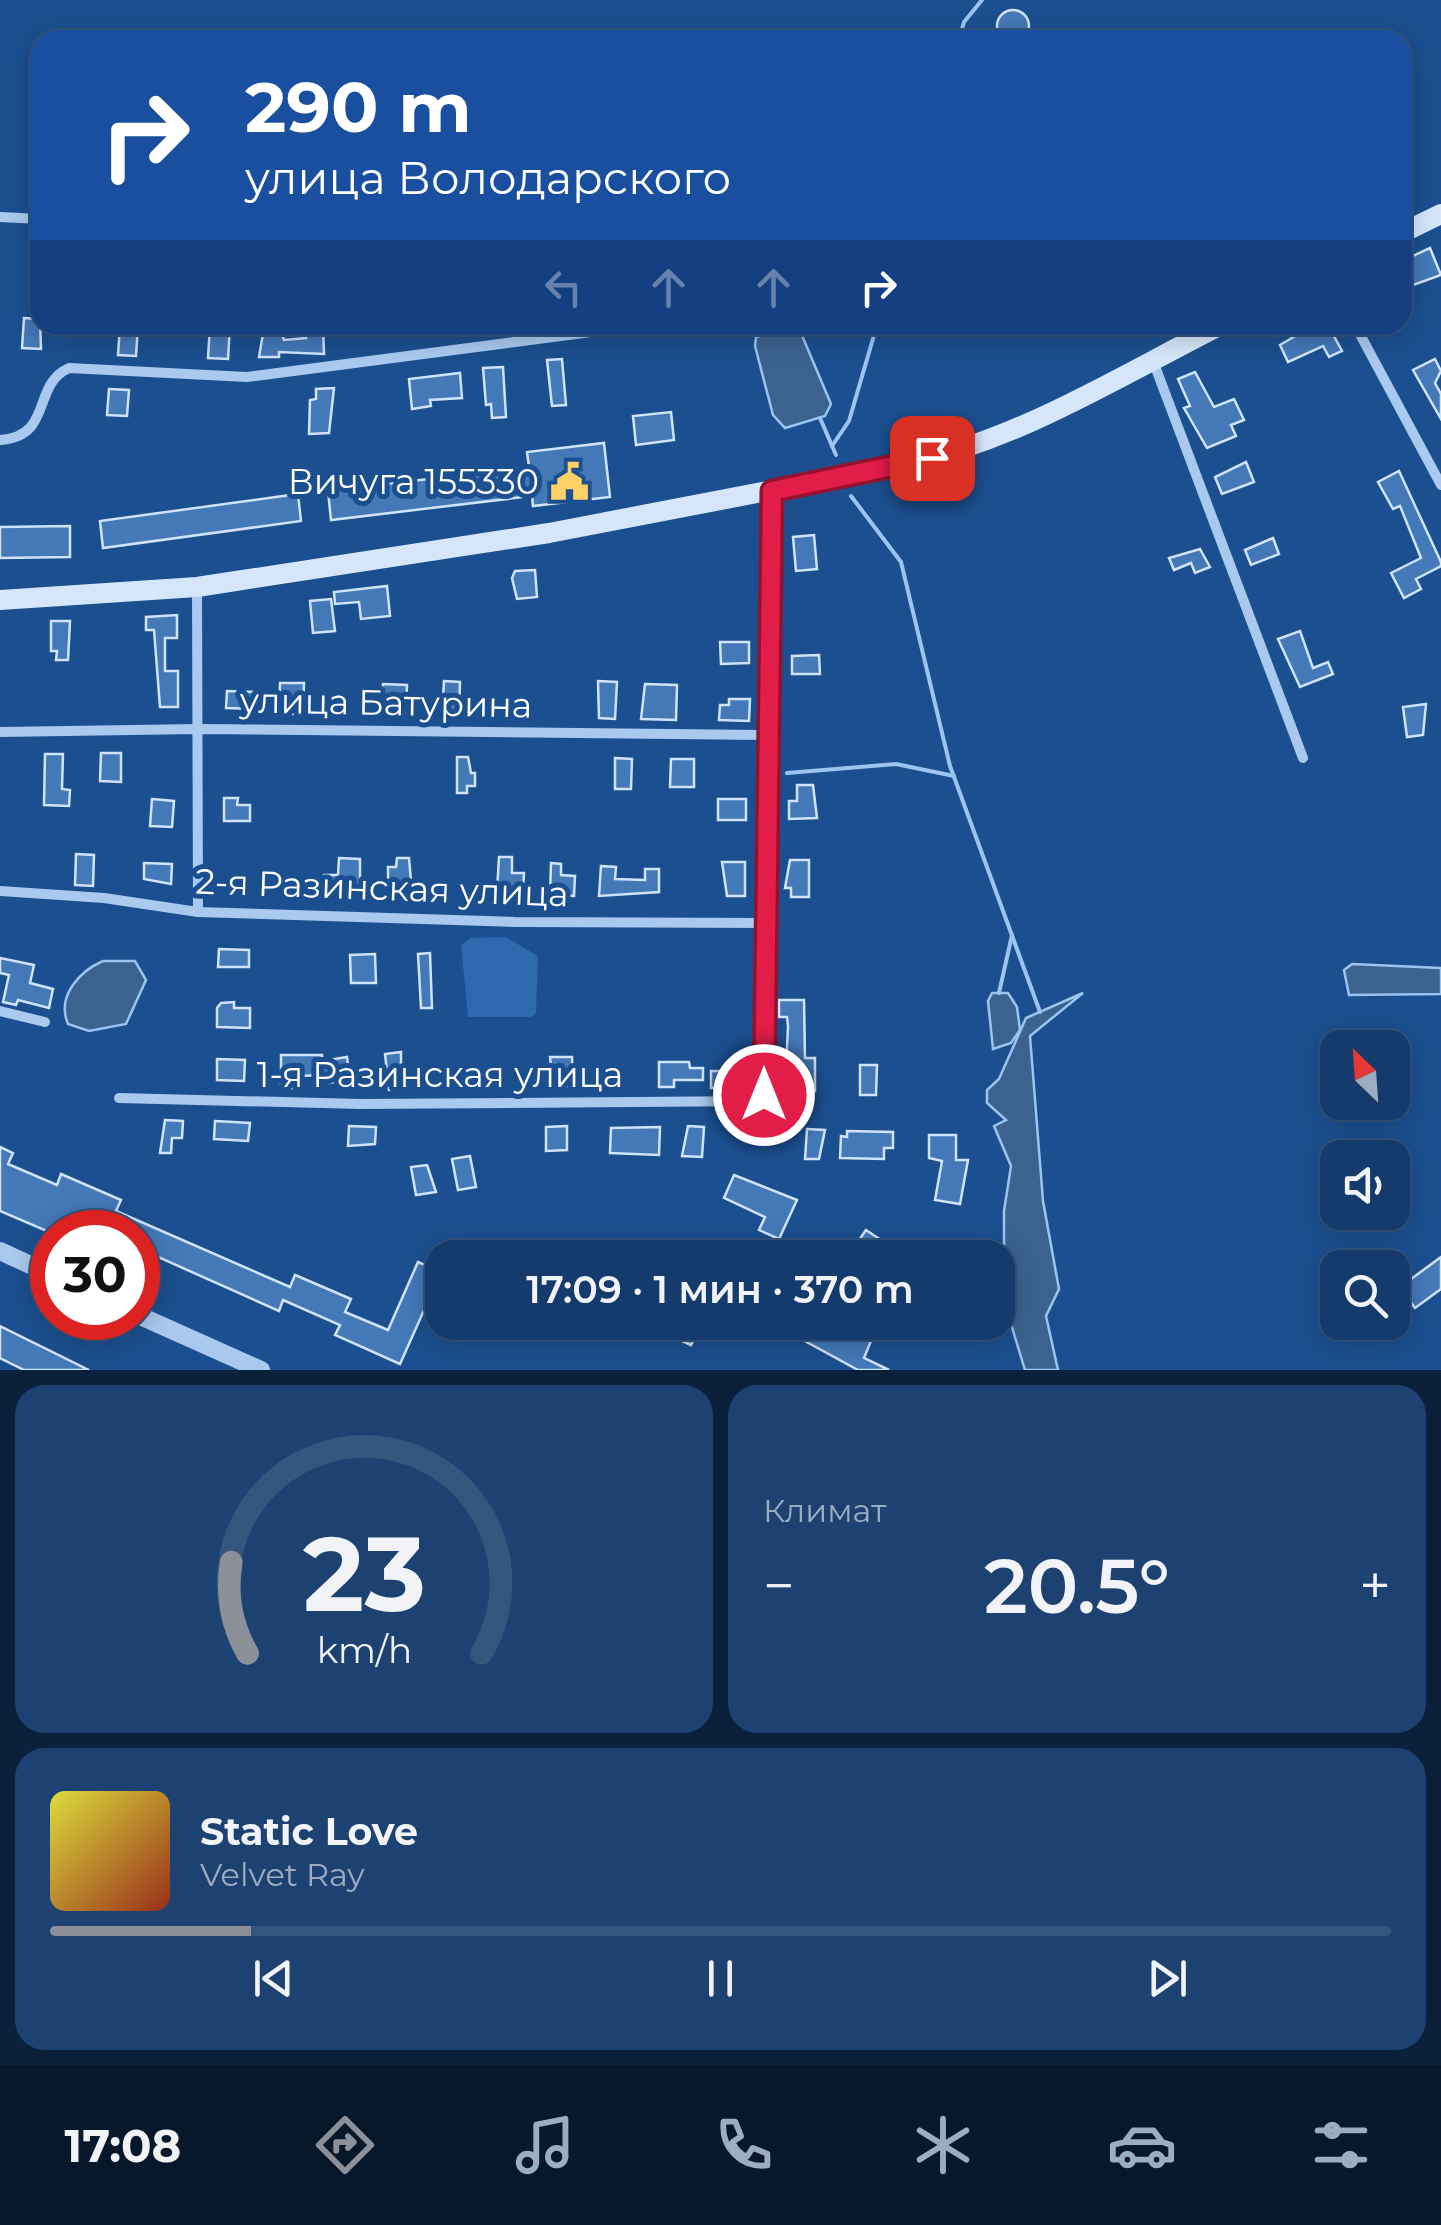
<!DOCTYPE html>
<html lang="ru">
<meta charset="utf-8">
<style>
body{margin:0;font-family:Montserrat,sans-serif;background:#1d4271;color:#f1f3f6;height:100vh;display:flex;flex-direction:column;font-size:38px;white-space:nowrap}
*{box-sizing:border-box;margin:0}
p{font-size:32px;color:#9dadc1}
.icon{flex:none;width:55px;height:55px;fill:none;stroke:currentColor;stroke-width:2;stroke-linecap:round;stroke-linejoin:round}
.map{position:relative;height:1370px;overflow:hidden}
.details{display:flex;flex-direction:column;gap:15px;padding:15px;background:#0b203b;flex:1}
.details>*{flex:none}
.banner{position:absolute;left:30px;top:30px;width:1382px;height:305px;border-radius:30px;box-shadow:0 5px 25px #0003,0 0 0 2px #33557e;background:#1a4fa0;color:#fff;overflow:hidden}
.needle{width:65px;rotate:335deg}
.buttons{position:absolute;left:1320px;top:1030px;display:grid;gap:20px}
.buttons a{display:grid;place-items:center;width:90px;height:90px;border-radius:20px;background:#143b6b;box-shadow:0 5px 25px #0003,0 0 0 2px #33557e;font-size:50px}
.speed{position:absolute;left:30px;top:1210px;display:flex;gap:20px;font-size:50px;font-weight:700;text-align:center}
.speed>*{display:grid;place-content:center;width:130px;height:130px;border-radius:50%;background:#143b6b;box-shadow:0 5px 25px #0003,0 0 0 2px #33557e;line-height:1}
.speed .limit{border:15px solid #d22;background:#fff;color:#111}
.pin{position:absolute;display:grid;place-items:center;width:85px;height:85px;color:#fff;margin:-42px;border-radius:20px;box-shadow:0 5px 15px #0006}
.me{position:absolute;width:110px;margin:-55px;rotate:0deg;stroke-linejoin:round;filter:drop-shadow(0 0 8px #0008)}
.turn{display:flex;align-items:center;gap:35px;height:210px;padding:0 50px;font-size:45px}
.turn .icon{width:130px;height:130px;stroke-width:2.5}
.turn b{display:block;font-size:70px;line-height:85px}
.lanes{display:flex;align-items:center;height:95px;padding:0 50px;background:#0003;justify-content:center;gap:50px;direction:ltr}
.lanes .off{opacity:.35}
.big{font-size:75px;font-weight:600;line-height:1.1}
.details .card{flex:1;display:flex;flex-direction:column;justify-content:center;gap:15px;min-width:0;padding:0 35px;border-radius:30px;background:#1d4271}
.details .dial{align-items:center;gap:0}
.dial svg{height:260px;overflow:visible;fill:none;stroke:#33557e;stroke-width:7;stroke-linecap:round;text-anchor:middle}
.dial text{fill:#f1f3f6;stroke:none}
.song{display:flex;align-items:center;gap:30px}
.cover{width:120px;height:120px;border-radius:15px;background:linear-gradient(135deg,hsl(60 70% 55%),hsl(10 70% 35%))}
.played{height:10px;border-radius:5px;background:linear-gradient(90deg,#8c9099 15%,#33557e 15%)}
.keys{display:flex;justify-content:space-around;direction:ltr}
.heat{display:flex;justify-content:space-between;align-items:center;font-size:55px;direction:ltr}
.details .tiles{flex:1;display:grid;gap:15px;grid-template-columns:1fr 1fr}
.card:last-child{grid-column:span 2}
.trip{position:absolute;left:425px;top:1240px;width:590px;height:100px;border-radius:30px;background:#143b6b;box-shadow:0 5px 25px #0003,0 0 0 2px #33557e;font-weight:600;line-height:100px;text-align:center}
.tabs{display:flex;height:160px;justify-content:space-around;align-items:center;background:#08182b;color:#9dadc1}
.tabs .icon{width:70px;height:70px}
.tabs .active{color:#8c9099}
.tabs b{font-size:45px;color:#f1f3f6}
.map>svg:first-child{display:block}
.green{fill:#2e69ad}
.water{fill:#3c6290;stroke:#9cc4f0;stroke-width:2.5}
.lines{fill:none;stroke-linecap:round;stroke-linejoin:round}
.stream{stroke:#9cc4f0;stroke-width:4}
.building{fill:#4478b7;stroke:#cfe3fa;stroke-width:2.5}
.minor{stroke:#a9c9ee;stroke-width:10}
.tertiary{stroke:#a9c9ee;stroke-width:18}
.secondary{stroke:#d6e6fa;stroke-width:20}
.route-casing{stroke:#92132f;stroke-width:25}
.route{stroke:#e11d48;stroke-width:18}
.labels{text-anchor:middle;stroke-width:10;stroke-linejoin:round;paint-order:stroke}
.poi-label{font-size:35px;fill:#fff;stroke:#1b4f8f;text-anchor:end}
.street-label{font-size:35px;fill:#fff;stroke:#1b4f8f}
</style>
<div class="map">
<svg width="1441" height="1370" viewBox="0 0 1441 1370">
<rect width="100%" height="100%" fill="#1b4f8f"/>
<path class="green" d="M506 937 538 956 536 1013 531 1017H468L461 945 471 938Z"/>
<g class="water">
<path d="M783 330 801 333 831 404 825 416 785 428 773 415 755 346 756 337Z"/>
<path d="M103 961H135L146 980 126 1024 89 1031 68 1024C56 996 80 971 103 961Z"/>
<path d="M1352 964 1441 968V994L1349 995 1344 970Z"/>
<path d="M992 993H1008L1017 1007 1020 1030 1011 1043 993 1049 988 1001Z"/>
<path d="M1083 993 1030 1036 1043 1201 1059 1289 1046 1316 1058 1370H1025L1004 1301V1211L1011 1166 994 1126 1006 1120 987 1103V1090L999 1079 1026 1018Z"/>
</g>
<g class="lines">
<g class="stream">
<path d="M959 40 964 22 982 0"/>
<path d="M820 418 836 455"/>
<path d="M832 446 849 421 877 325"/>
<path d="M851 496 901 562 950 766 1040 1012"/>
<path d="M787 773 896 764 954 776"/>
<path d="M999 993 1012 935"/>
</g>
</g>
<g class="building">
<circle cx="1013" cy="26" r="16"/>
<path d="M1430 248 1441 275 1402 289V261Z"/>
<path d="M24 318 40 319 41 349 22 348Z"/>
<path d="M120 325H138L136 356 118 355Z"/>
<path d="M210 325H230L228 359 208 358Z"/>
<path d="M306 325H323L324 354 279 352V357H259L264 328H280L284 340 306 338Z"/>
<path d="M1314 325H1328L1342 351 1329 357 1323 346 1288 362 1280 345Z"/>
<path d="M562 359 566 405 552 406 547 360Z"/>
<path d="M1435 359 1441 371 1435 383 1441 394V419L1413 370Z"/>
<path d="M503 367 506 417 492 418 491 404 486 405 483 368Z"/>
<path d="M1195 372 1214 407 1234 399 1244 420 1231 425 1236 436 1207 448 1184 408 1190 406 1178 379Z"/>
<path d="M460 373 462 398 430 400 431 406 412 409 409 379Z"/>
<path d="M334 388 329 433 309 434 310 400 316 399V389Z"/>
<path d="M109 389 129 390 127 416 107 415Z"/>
<path d="M671 412 674 440 636 445 633 416Z"/>
<path d="M604 443 610 497 533 506 532 496 331 520 328 491 529 467 527 452Z"/>
<path d="M1246 462 1254 482 1222 494 1215 477Z"/>
<path d="M1399 471 1441 562V566L1416 579 1421 589 1404 598 1391 573 1421 558 1400 506 1393 509 1378 482Z"/>
<path d="M298 494 301 521 103 548 100 521Z"/>
<path d="M70 526V557L0 558V527Z"/>
<path d="M814 535 817 569 796 571 793 537Z"/>
<path d="M1273 538 1279 554 1251 565 1245 550Z"/>
<path d="M1200 549 1210 567 1195 573 1191 563 1174 570 1169 558Z"/>
<path d="M535 570 537 597 517 599 512 578 515 571Z"/>
<path d="M387 586 390 616 361 619 359 602 335 604 334 592Z"/>
<path d="M331 599 335 631 313 633 310 601Z"/>
<path d="M177 615V638H165V671H178V707H160L154 630H146V617Z"/>
<path d="M51 621H70L68 660H56L57 651H51Z"/>
<path d="M1300 631 1313 668 1328 662 1333 674 1300 687 1278 639Z"/>
<path d="M720 642H749V663L721 664Z"/>
<path d="M819 655 820 674H792V656Z"/>
<path d="M444 681 460 682 459 715H442Z"/>
<path d="M598 681 617 682 615 719 599 718Z"/>
<path d="M280 683H304L303 714H279Z"/>
<path d="M383 684 407 685 406 713H382Z"/>
<path d="M645 684 677 685 676 720 641 719Z"/>
<path d="M227 691 257 692V709L226 708Z"/>
<path d="M729 699H750L749 721 719 720 720 705H729Z"/>
<path d="M1426 704 1423 735 1407 737 1403 707Z"/>
<path d="M101 753H121V782L100 781Z"/>
<path d="M45 754H63L62 789 70 790 69 806 44 805Z"/>
<path d="M457 757H468L471 773H475V786H467V793H457Z"/>
<path d="M615 758 632 759 631 789H615Z"/>
<path d="M671 759H694V787H670Z"/>
<path d="M797 785H813L817 818 789 819V801H797Z"/>
<path d="M224 798H238L237 805H250V821H224Z"/>
<path d="M152 799 174 801 172 827 150 826Z"/>
<rect x="718" y="799" width="28" height="21"/>
<path d="M76 854 94 855 93 886 75 885Z"/>
<path d="M499 857H512V873H524L523 892 497 891Z"/>
<path d="M339 858 360 859V891H324V875H338Z"/>
<path d="M397 858H409L412 893 388 892V867H396Z"/>
<path d="M790 860H809V897H791V888H785Z"/>
<path d="M722 862H745V896H727Z"/>
<path d="M144 863 172 864 171 884 144 879Z"/>
<path d="M551 863 561 864V875L575 876 574 896 550 895Z"/>
<path d="M601 866 616 867 615 879 645 880V869H659V892L599 896Z"/>
<path d="M219 949 249 950V967H218Z"/>
<path d="M430 953 432 1008H421L418 954Z"/>
<path d="M375 954 376 983H351L350 955Z"/>
<path d="M0 958 34 965 30 983 53 989 49 1008 18 1000 16 1005 3 1002 9 975 0 973Z"/>
<path d="M779 1000H804L805 1058H815V1091H785L788 1026 787 1017H779Z"/>
<path d="M234 1002V1008H250V1028L217 1027V1008L221 1003Z"/>
<path d="M401 1052V1089L389 1090 385 1054Z"/>
<path d="M281 1055H322V1061L347 1057 349 1073 344 1074 345 1083 328 1082 327 1075 298 1076V1088H281Z"/>
<path d="M550 1057H572L573 1086H553Z"/>
<path d="M217 1059 245 1060 244 1081 217 1080Z"/>
<path d="M659 1062H689L690 1068H703V1080H674V1087H659Z"/>
<path d="M860 1065H877L876 1095H860Z"/>
<rect x="711" y="1071" width="33" height="17"/>
<path d="M165 1120 183 1121 182 1138H172L171 1153H160Z"/>
<path d="M215 1121 250 1123 248 1141 214 1139Z"/>
<path d="M349 1126 376 1127 375 1144 348 1146Z"/>
<path d="M567 1126V1150L546 1151V1127Z"/>
<path d="M688 1126 704 1127 702 1157 682 1156Z"/>
<path d="M660 1127 659 1155 610 1153 611 1128Z"/>
<path d="M807 1129 825 1130 819 1159H805Z"/>
<path d="M847 1131 893 1132V1148H884V1159L840 1158 841 1136 847 1137Z"/>
<path d="M929 1135H956V1160H968L960 1204 935 1200 942 1161 929 1158Z"/>
<path d="M0 1147 13 1153 8 1164 57 1185 61 1174 121 1200 116 1211 290 1287 295 1275 351 1299 345 1312 388 1330 418 1262 441 1272 400 1364 335 1335 340 1325 283 1300 279 1311 138 1248V1232H49L0 1211Z"/>
<path d="M470 1156 476 1187 458 1190 452 1159Z"/>
<path d="M427 1165 436 1192 416 1195 411 1167Z"/>
<path d="M734 1175 797 1200 779 1239 759 1230 765 1217 724 1198Z"/>
<path d="M866 1230 884 1242 873 1258H847Z"/>
<path d="M1441 1257V1289L1415 1308 1410 1301 1392 1316V1293Z"/>
<path d="M641 1322H702L691 1345Z"/>
<path d="M770 1322H848L873 1336 864 1358 889 1370H858Z"/>
<path d="M0 1326 89 1370H24L0 1358Z"/>
</g>
<g class="lines">
<g class="minor">
<path d="M0 217 40 219"/>
<path d="M1355 325 1441 485"/>
<path d="M1153 361 1303 758"/>
<path d="M0 440C54 436 31 385 69 368L247 377 614 329"/>
<path d="M197 587 198 912"/>
<path d="M0 732 198 729 771 735"/>
<path d="M0 891 104 898 198 912 515 922 764 923"/>
<path d="M0 1011 45 1022"/>
<path d="M119 1098 361 1104 760 1101 771 735V491"/>
</g>
<g class="tertiary">
<path d="M0 1251 52 1275"/>
<path d="M138 1315 261 1370"/>
</g>
<g class="secondary">
<path d="M1402 233 1441 214"/>
<path d="M0 600 197 587 549 533 908 464C1022 438 1118 377 1221 325"/>
</g>
</g>
<g class="lines">
<defs>
<path id="route" d="M764 1095 772 491 932 458"/>
</defs>
<use href="#route" class="route-casing"/>
<use href="#route" class="route"/>
</g>
<defs>
<symbol id="civic-bare" viewBox="-9 -9 18 18"><path d="M-.6-6.5H3V-4.5H.6V-3L4-1V1h2V6H-6V1h2V-1L-.6-3ZM-1.2 2.5V6h2.4V2.5Z" fill="#ffd166" stroke="#1b4f8f" stroke-width="2.5" paint-order="stroke"/></symbol>
</defs>
<g fill-rule="evenodd">
<use href="#civic-bare" x="542" y="454" width="55" height="55"/>
</g>
<g class="labels">
<g class="poi-label">
<text x="539" y="494">Вичуга 155330</text>
</g>
<g class="street-label">
<text transform="translate(386 703) rotate(1)" y="12">улица Батурина</text>
<text transform="translate(382 888) rotate(2)" y="12">2-я Разинская улица</text>
<text x="440" y="1087">1-я Разинская улица</text>
</g>
</g>
</svg>
<div class="buttons">
<a><svg class="needle" viewBox="-14 -14 28 28"><path d="M0-13l5 13h-10z" fill="#e53935"/><path d="M0 13l5-13h-10z" fill="#9dadc1"/></svg></a>
<a><svg class="icon" aria-label="sound" viewBox="0 0 24 24"><path d="M4 9h4l5-4v14l-5-4H4zM17 9q2 3 0 6"/></svg></a>
<a><svg class="icon" aria-label="search" viewBox="0 0 24 24"><circle cx="10" cy="10" r="6"/><path d="M15 15l6 6"/></svg></a>
</div>
<div class="speed"><div class="limit">30</div></div>
<div class="pin" style="left:932px;top:458px;background:#d93025"><svg class="icon" aria-label="arrive" viewBox="0 0 24 24"><path d="M6 21V4h12l-3 4 3 4H6"/></svg></div>
<svg class="me" style="left:764px;top:1095px" viewBox="-20 -20 40 40"><circle r="17" fill="#e11d48" stroke="#fff" stroke-width="3"/><path d="M0-11L8 9 0 5-8 9z" fill="#fff"/></svg>
<div class="trip">17:09 · 1 мин · 370 m</div>
<div class="banner">
<div class="turn"><svg class="icon" aria-label="right" viewBox="0 0 24 24"><path d="M7 20v-9h11M14 6l5 5-5 5"/></svg><div><b>290 m</b>улица Володарского</div></div>
<div class="lanes"><svg class="icon off" aria-label="left" viewBox="0 0 24 24"><path d="M17 20v-9H6M10 6l-5 5 5 5"/></svg><svg class="icon off" aria-label="ahead" viewBox="0 0 24 24"><path d="M12 20V5M6 11l6-6 6 6"/></svg><svg class="icon off" aria-label="ahead" viewBox="0 0 24 24"><path d="M12 20V5M6 11l6-6 6 6"/></svg><svg class="icon" aria-label="right" viewBox="0 0 24 24"><path d="M7 20v-9h11M14 6l5 5-5 5"/></svg></div>
</div>
</div>
<section class="details">
<div class="tiles">
<div class="card dial"><svg viewBox="0 0 100 80">
<path d="M14 69A42 42 0 1 1 86 69"/>
<path d="M14 69A42 42 0 0 1 9 41" stroke="#8c9099"/>
<text x="50" y="56" font-size="32" font-weight="700">23</text>
<text x="50" y="72" font-size="11">km/h</text>
</svg></div>
<div class="card"><p>Климат</p>
<div class="heat"><a>−</a><b class="big">20.5°</b><a>+</a></div>
</div>
<div class="card">
<div class="song"><i class="cover"></i><div><b>Static Love</b><p>Velvet Ray</p></div></div>
<div class="played"></div>
<div class="keys"><svg class="icon" aria-label="previous" viewBox="0 0 24 24"><path d="M18 5L8 12l10 7zM5 5v14"/></svg><svg class="icon" aria-label="pause" viewBox="0 0 24 24"><path d="M8 5v14M16 5v14"/></svg><svg class="icon" aria-label="next" viewBox="0 0 24 24"><path d="M6 5l10 7-10 7zM19 5v14"/></svg></div>
</div>
</div>
</section>
<nav class="tabs">
<b>17:08</b>
<svg class="icon active" aria-label="directions" viewBox="0 0 24 24"><path d="M12 3l9 9-9 9-9-9zM9 14v-3h6M13 9l2 2-2 2"/></svg>
<svg class="icon" aria-label="music" viewBox="0 0 24 24"><path d="M9 18V5l10-2v13"/><circle cx="6" cy="18" r="3"/><circle cx="16" cy="16" r="3"/></svg>
<svg class="icon" aria-label="phone" viewBox="0 0 24 24"><path d="M5 4h4l2 5-3 2q2 4 5 5l2-3 5 2v4C11 20 4 13 5 4z"/></svg>
<svg class="icon" aria-label="climate" viewBox="0 0 24 24"><path d="M12 3v18M4 7l16 10M4 17L20 7"/></svg>
<svg class="icon" aria-label="car" viewBox="0 0 24 24"><path d="M5 17H2v-5l4-1 3-4h7l3 4 3 1v5h-3M9 17h6M6 11h13"/><circle cx="7" cy="17" r="2"/><circle cx="17" cy="17" r="2"/></svg>
<svg class="icon" aria-label="filters" viewBox="0 0 24 24"><path d="M4 7h16M4 17h16"/><circle cx="9" cy="7" r="2"/><circle cx="15" cy="17" r="2"/></svg>
</nav>
